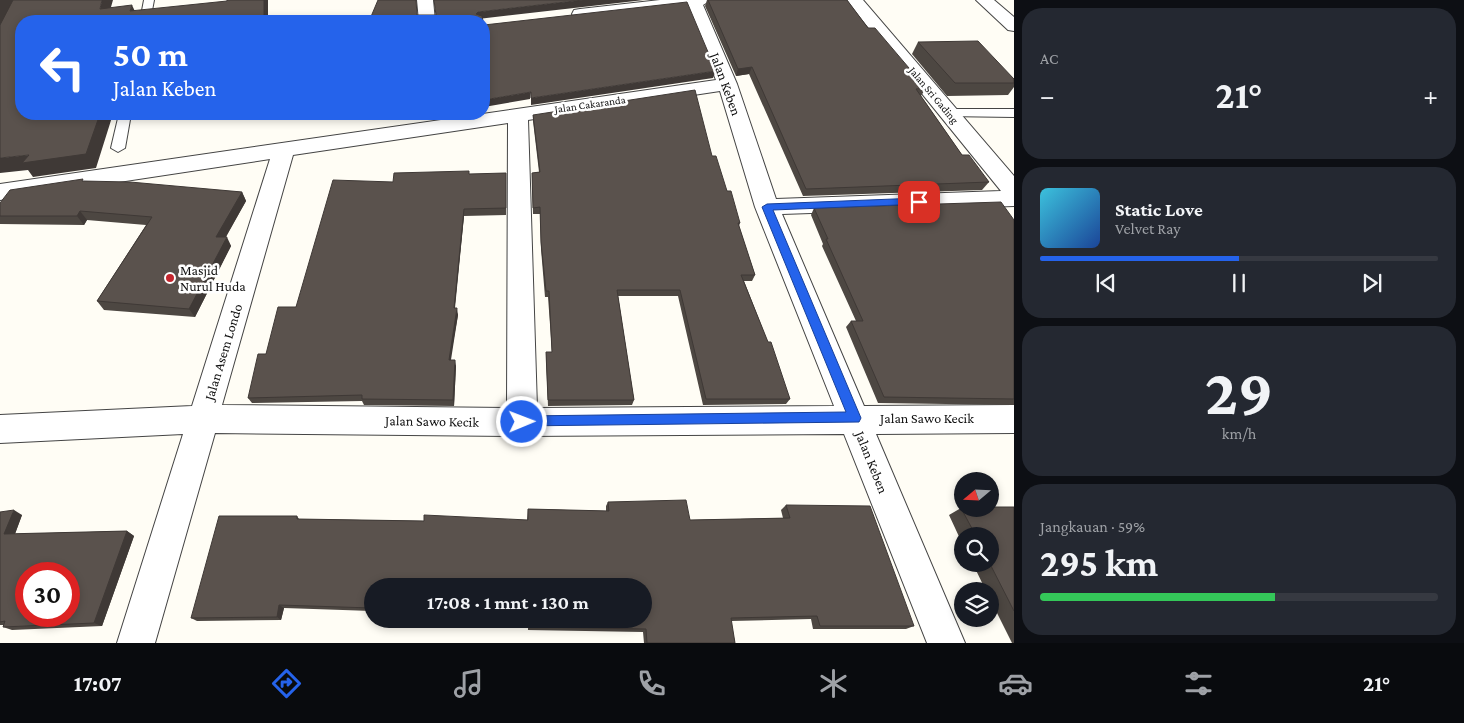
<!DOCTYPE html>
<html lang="id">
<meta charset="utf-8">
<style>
body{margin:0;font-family:"Crimson Pro",serif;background:#242831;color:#f1f3f6;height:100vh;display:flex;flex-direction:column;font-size:19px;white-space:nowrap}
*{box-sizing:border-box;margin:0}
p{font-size:16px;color:#9ea1a6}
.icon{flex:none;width:28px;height:28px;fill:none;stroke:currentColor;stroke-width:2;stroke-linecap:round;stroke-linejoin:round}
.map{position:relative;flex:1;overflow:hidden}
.side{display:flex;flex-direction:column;gap:8px;padding:8px;background:#0d0f14;width:450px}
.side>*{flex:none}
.banner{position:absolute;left:15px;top:15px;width:475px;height:105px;border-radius:20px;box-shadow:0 2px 8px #0003;background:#2563eb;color:#fff;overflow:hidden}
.needle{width:32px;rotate:251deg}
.fabs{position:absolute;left:954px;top:472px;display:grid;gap:10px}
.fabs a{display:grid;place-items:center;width:45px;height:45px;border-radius:50%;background:#171b24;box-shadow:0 2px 8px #0003;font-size:25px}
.speed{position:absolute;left:15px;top:562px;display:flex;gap:10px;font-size:25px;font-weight:700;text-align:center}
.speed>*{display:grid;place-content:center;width:65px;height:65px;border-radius:50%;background:#171b24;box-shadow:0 2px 8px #0003;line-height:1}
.speed .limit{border:8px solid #d22;background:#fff;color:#111}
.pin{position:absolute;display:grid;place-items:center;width:42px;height:42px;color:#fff;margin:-21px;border-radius:10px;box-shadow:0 2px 8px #0006}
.me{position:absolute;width:55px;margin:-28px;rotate:89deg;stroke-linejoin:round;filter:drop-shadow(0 0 4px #0008)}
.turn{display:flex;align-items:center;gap:18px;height:105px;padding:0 15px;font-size:22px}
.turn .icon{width:65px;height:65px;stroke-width:2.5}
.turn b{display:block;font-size:35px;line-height:42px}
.big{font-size:38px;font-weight:700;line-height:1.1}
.side .tile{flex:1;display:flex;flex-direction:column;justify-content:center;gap:8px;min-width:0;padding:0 18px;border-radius:20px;background:#242831}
.side .dial{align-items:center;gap:0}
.dial b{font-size:65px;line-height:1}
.song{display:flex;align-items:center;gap:15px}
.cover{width:60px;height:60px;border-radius:8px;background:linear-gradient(135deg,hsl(190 70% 55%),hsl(220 70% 35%))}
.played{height:5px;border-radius:2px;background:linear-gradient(90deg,#2563eb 50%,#363941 50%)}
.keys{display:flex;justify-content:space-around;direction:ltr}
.heat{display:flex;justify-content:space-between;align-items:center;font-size:28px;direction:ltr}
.charge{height:8px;border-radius:4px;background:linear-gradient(90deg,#34c759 59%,#363941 0)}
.trip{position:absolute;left:364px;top:578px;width:288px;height:50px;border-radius:25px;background:#171b24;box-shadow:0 2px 8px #0003;font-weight:700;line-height:50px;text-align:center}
.dock{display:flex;height:80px;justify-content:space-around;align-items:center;background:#090b0e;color:#9ea1a6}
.dock .icon{width:35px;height:35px}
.dock .on{color:#2563eb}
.dock b{font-size:22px;color:#f1f3f6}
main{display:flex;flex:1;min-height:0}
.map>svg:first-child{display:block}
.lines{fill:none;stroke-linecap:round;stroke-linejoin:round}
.service-casing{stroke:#444;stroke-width:2}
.minor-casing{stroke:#444;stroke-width:2}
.service{fill:#fff;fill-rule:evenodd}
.minor{fill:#fff;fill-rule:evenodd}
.wall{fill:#4d4742}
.shaded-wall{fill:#3f3936}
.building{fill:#5a524d;stroke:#3f3936;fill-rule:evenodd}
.route{fill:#2563eb;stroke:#184099}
.poi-dot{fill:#c4262e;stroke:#fff;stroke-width:2}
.labels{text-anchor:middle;stroke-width:5;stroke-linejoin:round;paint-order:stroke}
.far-street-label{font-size:11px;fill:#111;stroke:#fff}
.street-label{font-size:14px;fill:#111;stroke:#fff}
.poi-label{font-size:14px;fill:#111;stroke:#fff;text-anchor:start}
</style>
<main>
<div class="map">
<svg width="1014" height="643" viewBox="0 0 1014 643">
<rect width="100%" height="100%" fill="#fffdf5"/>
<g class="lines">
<defs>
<g id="service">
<path d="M144 0H154L150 21H140Z"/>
<path d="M949 109H1014V117L944 116 943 113 944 110Z"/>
<path d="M119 114H131L125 148 118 152 111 148Z"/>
</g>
<g id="minor">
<path d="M417 0H433L435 21H419Z"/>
<path d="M660 0H711L703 5 737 84 776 199 1001 191 846 0H863L1014 176V206L782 214 864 406 1014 405V433L876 434 965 643H927L844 434 522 436 215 433 155 643H117L183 434 0 443V415L192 406 270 159 0 200V184L716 80 687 7 580 19 574 18 572 14 574 10 580 9ZM720 91 755 207 834 406 537 408 528 120ZM508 123 507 408 222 405 293 155Z"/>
<path d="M976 0H994L1014 17V31L1008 30Z"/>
</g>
</defs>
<use href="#service" class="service-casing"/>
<use href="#minor" class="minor-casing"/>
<use href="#service" class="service"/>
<use href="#minor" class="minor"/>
</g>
<g class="wall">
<path d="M707 0H847L868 28 926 88 921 96 962 155 989 182 982 190 803 196 749 74 736 76 705 6Z"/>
<path d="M918 42 1014 79V87L1008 95 947 96 912 54Z"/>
<path d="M533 115 712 156 740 223 739 226 755 275 752 281H744L790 399 786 404 703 405 678 296H618L634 400 632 405 548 406 546 358V352H552L548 297H545L541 249 540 214H533L532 173 539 172 533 121Z"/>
<path d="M506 173V215L464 216 455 308 458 315 450 360 456 366 454 406 364 405 362 401 252 403 248 398 266 354 296 307 393 182Z"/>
<path d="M85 181 242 192 246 201 226 237 231 246 195 317 104 310 97 301 146 225 87 220 84 225 0 224V203Z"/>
<path d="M814 208 1014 220V405L878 403 846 327 851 321H856L822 246 823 244 811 215Z"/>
<path d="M608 502 690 520 783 518 781 510 786 505 914 626 906 629H813L811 619 731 621 735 643H644L643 632 528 630V621L487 619H642L372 586V611L284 608 281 620 197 621 191 618 297 516 299 519 424 521 527 520 528 509 606 511V506Z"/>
<path d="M1014 507V643H1012L990 599V591H986L973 564H990V536H962V543L949 515 961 508Z"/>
<path d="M0 512 22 515 15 534 127 531 134 536 102 626 12 630 3 627 4 625H0Z"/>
</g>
<g class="shaded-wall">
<path d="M0 0H16L0 27Z"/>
<path d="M102 0H113L107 21 100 9Z"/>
<path d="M264 0H268V21H261Z"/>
<path d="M583 0H644L478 19 476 14 478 12Z"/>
<path d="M132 5 138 18 130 11Z"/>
<path d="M752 67 749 74 736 76 738 69Z"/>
<path d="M716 71 713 78 531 105V98Z"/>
<path d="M531 92 530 99 484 107V100Z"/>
<path d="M100 114H113L96 168 33 177 28 170 0 173V158L29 155Z"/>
<path d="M242 192 246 201 221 245 216 237Z"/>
<path d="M464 209V216L454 314V308Z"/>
<path d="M80 211 87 220 84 225 77 216Z"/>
<path d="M227 237 231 246 195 317 189 309Z"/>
<path d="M457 308 458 315 450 366 449 360Z"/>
<path d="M455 360 456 366 454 406 453 400Z"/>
<path d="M14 510 22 515 13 539 4 534Z"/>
<path d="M127 531 134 536 102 626 94 623Z"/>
<path d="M279 605 284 608 281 620 277 617Z"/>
</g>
<g class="building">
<path d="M13 0H102L100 9 132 5 130 11 227 1V0H264V21H21V114H100L86 154 22 163 29 155 0 158V25Z"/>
<path d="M378 0H416L417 15H436L434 0H583L478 12 476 14 482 16 483 21H371L370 19Z"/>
<path d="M708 0H847L868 28H875L926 88 916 89 962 155H969L989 182 806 189 752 67 738 69Z"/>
<path d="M687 2 716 71 531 98V92L484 100V24V25Z"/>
<path d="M978 41 1014 79V83H955L918 42Z"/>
<path d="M695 90 712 156H716L727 191H731L740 223H738L755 275H741L768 342H771L790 399H706L680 290H617L634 400H548L546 352H552L549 291H546L541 242 540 207 533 208 532 173 540 172 533 115Z"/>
<path d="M469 171V174L506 173V208L464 209 454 308H457L449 360H455L453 400 362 399V395L248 398 258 354H266L278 307H296L333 180 393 182 394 173Z"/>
<path d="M83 179 82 181 130 182 242 192 216 237H227L189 309 97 301 152 217 80 211 77 216H0V203L10 190Z"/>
<path d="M1001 202 1014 220V399L884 397 851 321H863L826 239H828L814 208Z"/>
<path d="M686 500 690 520 790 518 786 505 870 506 914 626H820L817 616 731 618 735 643H647L646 629 529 627V619H642V586H372V608L279 605 277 617 191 618 219 516H297V519L424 521V515L528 520V509L609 511 608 502Z"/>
<path d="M990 507H1014V611L990 564V536H976L961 508H962V509H990Z"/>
<path d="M14 510 4 534 127 531 94 623 3 627 5 621 0 622V512ZM26 574H69V616H26Z"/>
</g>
<path class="route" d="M919 198 922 199V204L773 210 861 418 859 422 518 426 516 422 518 418 522 416 846 412 762 207 767 204Z"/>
<circle class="poi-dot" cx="170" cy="278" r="5"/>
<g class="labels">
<g class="far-street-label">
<text transform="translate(934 95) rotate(50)" y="4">Jalan Sri Gading</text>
<text transform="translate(590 104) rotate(-8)" y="4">Jalan Cakaranda</text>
</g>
<g class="street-label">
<text transform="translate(726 84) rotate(70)" y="5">Jalan Keben</text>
<text transform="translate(223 352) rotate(-73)" y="5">Jalan Asem Londo</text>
<text x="927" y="423">Jalan Sawo Kecik</text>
<text transform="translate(432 421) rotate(1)" y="5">Jalan Sawo Kecik</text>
<text transform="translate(872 462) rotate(68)" y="5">Jalan Keben</text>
</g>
<g class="poi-label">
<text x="180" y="275">Masjid<tspan x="180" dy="16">Nurul Huda</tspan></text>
</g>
</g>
</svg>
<div class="fabs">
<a><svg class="needle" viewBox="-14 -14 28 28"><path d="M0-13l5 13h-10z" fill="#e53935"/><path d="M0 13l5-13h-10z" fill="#9ea1a6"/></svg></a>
<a><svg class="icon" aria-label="search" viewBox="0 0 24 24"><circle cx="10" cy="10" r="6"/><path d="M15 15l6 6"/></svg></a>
<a><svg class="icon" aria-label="layers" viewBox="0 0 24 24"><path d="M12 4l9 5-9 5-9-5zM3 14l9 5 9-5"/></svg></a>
</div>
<div class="speed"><div class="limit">30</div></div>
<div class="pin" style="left:919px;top:202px;background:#d93025"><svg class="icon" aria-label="arrive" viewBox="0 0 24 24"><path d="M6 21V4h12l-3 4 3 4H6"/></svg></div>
<svg class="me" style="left:522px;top:422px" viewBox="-20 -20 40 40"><circle r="17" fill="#2563eb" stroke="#fff" stroke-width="3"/><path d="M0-11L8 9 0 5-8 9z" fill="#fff"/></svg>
<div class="trip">17:08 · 1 mnt · 130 m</div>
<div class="banner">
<div class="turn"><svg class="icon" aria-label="left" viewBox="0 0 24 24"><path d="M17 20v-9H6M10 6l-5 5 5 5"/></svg><div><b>50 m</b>Jalan Keben</div></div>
</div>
</div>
<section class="side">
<div class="tile"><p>AC</p>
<div class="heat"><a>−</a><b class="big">21°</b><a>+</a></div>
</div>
<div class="tile">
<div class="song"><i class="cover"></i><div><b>Static Love</b><p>Velvet Ray</p></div></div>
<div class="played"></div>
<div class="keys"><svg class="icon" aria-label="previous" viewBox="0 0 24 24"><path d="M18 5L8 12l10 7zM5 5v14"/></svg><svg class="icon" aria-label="pause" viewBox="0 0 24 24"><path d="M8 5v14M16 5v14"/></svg><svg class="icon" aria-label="next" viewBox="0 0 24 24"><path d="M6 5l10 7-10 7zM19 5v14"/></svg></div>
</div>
<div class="tile dial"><b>29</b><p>km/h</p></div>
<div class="tile"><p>Jangkauan · 59%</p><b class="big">295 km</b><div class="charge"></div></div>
</section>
</main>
<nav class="dock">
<b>17:07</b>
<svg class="icon on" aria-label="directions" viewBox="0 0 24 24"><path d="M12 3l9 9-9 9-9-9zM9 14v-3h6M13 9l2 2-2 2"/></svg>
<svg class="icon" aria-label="music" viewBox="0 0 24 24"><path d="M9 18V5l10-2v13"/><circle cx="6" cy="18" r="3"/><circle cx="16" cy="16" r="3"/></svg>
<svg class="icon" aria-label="phone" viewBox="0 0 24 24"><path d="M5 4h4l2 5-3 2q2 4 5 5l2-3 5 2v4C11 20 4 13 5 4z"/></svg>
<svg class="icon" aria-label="climate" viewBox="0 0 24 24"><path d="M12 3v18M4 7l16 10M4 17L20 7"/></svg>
<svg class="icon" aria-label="car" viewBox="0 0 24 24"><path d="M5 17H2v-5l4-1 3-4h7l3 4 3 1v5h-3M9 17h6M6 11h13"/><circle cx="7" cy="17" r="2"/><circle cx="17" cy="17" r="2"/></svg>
<svg class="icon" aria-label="filters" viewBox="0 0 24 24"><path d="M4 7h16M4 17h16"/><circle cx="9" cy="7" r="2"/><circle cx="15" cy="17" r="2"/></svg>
<b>21°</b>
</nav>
